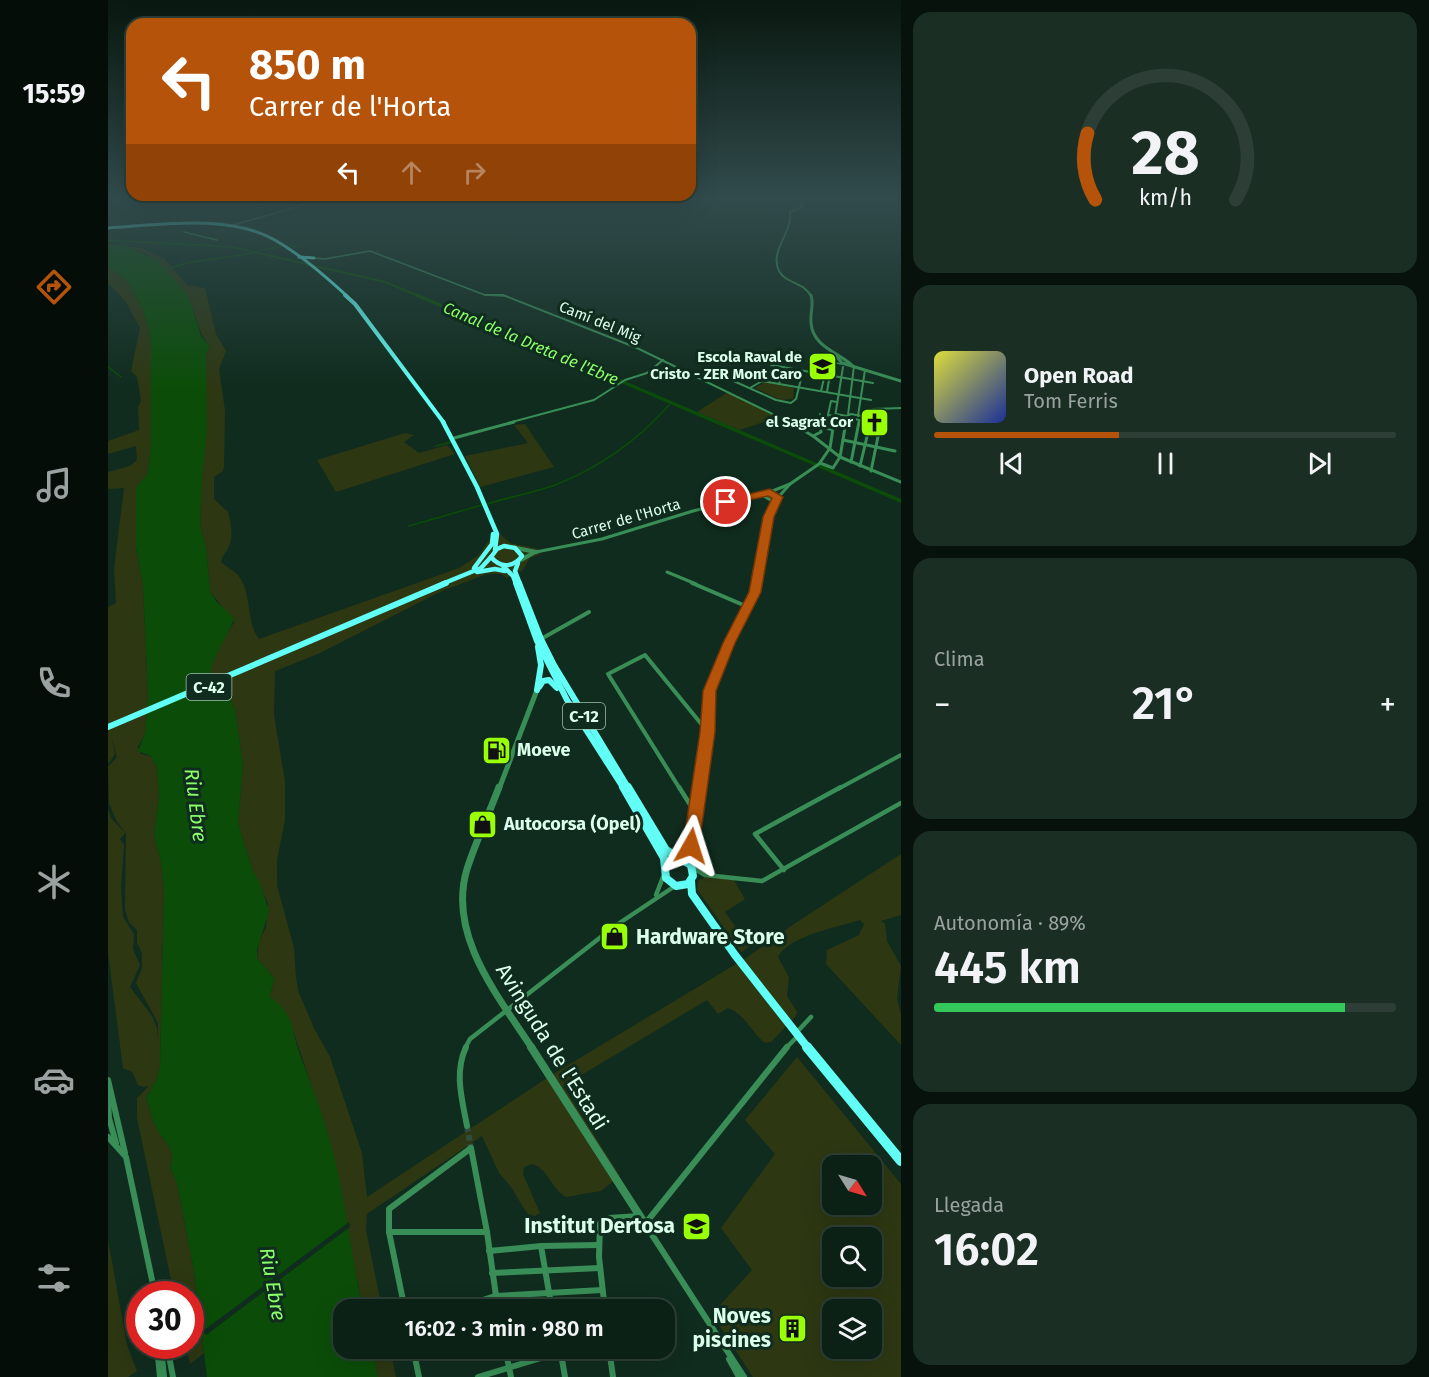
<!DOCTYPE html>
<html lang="es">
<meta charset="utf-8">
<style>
body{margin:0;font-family:"Fira Sans",sans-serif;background:#1a2e23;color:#f1f3f6;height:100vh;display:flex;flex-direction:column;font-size:22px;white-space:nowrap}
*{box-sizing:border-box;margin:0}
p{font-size:20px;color:#9aa3a1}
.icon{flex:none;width:33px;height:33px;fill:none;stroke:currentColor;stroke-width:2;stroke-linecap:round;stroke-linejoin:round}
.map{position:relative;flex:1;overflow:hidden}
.panel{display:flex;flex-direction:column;gap:12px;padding:12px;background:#07120c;width:528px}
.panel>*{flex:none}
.top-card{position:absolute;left:18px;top:18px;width:570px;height:183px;border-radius:18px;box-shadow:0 6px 24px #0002,0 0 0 2px #2c3e35;background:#b45309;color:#fff;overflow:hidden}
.needle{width:39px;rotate:127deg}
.controls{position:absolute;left:714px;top:1155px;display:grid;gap:12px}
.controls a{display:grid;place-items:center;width:60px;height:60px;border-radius:12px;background:#0c2116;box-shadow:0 6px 24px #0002,0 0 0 2px #2c3e35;font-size:30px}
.speed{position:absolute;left:18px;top:1281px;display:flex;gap:12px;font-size:30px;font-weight:700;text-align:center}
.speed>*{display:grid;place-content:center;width:78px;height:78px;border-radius:50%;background:#0c2116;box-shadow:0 6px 24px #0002,0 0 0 2px #2c3e35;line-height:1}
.speed .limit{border:9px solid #d22;background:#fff;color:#111}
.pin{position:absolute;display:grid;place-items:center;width:51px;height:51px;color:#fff;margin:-26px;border:3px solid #fff;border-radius:50%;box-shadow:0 2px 6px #0007}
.me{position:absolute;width:66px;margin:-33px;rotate:6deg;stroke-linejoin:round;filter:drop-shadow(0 0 4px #0008)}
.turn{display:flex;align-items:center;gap:21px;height:126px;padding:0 24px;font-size:27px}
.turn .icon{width:78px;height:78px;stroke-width:2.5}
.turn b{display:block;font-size:42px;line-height:51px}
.lanes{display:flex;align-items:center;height:57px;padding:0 24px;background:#0003;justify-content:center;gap:30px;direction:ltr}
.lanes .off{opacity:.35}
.big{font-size:45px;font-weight:600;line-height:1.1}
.panel .tile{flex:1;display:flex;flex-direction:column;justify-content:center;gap:9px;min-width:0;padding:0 21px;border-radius:18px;background:#1a2e23}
.panel .dial{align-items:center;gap:0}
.dial svg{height:156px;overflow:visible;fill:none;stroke:#2c3e35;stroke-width:7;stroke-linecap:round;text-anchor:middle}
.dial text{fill:#f1f3f6;stroke:none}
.song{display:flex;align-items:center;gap:18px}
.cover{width:72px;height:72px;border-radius:9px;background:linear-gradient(135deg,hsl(60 70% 55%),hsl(230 70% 35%))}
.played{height:6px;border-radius:3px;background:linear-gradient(90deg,#b45309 40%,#2c3e35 40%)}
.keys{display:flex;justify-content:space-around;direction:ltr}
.heat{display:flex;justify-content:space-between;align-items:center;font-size:33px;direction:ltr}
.charge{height:9px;border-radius:4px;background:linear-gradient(90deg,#34c759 89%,#2c3e35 0)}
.trip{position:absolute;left:225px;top:1299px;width:342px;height:60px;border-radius:18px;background:#0c2116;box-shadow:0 6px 24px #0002,0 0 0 2px #2c3e35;font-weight:600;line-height:60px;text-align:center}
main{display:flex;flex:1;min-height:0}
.dock{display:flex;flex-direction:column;width:108px;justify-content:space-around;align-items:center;background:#050d09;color:#9aa3a1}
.dock .icon{width:42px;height:42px}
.dock .selected{color:#b45309}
.dock b{font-size:27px;color:#f1f3f6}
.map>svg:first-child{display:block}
.green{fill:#2d3712;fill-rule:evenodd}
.water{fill:#0b4d08}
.pier{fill:#102c1e}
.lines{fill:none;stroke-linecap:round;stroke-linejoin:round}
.stream{stroke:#0b4d08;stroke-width:1.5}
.canal-far1{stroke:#0b4d08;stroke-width:2}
.canal{stroke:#0b4d08;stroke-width:3}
.minor-tunnel{stroke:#2e4c3d;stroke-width:6;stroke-dasharray:6 3;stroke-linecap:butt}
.pedestrian-far1{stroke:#398e57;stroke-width:1.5}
.pedestrian{stroke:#398e57;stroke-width:2}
.minor-far5{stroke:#398e57;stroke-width:1.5}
.minor-far4{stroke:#398e57;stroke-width:2}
.minor-far3{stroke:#398e57;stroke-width:3}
.minor-far2{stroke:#398e57;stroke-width:4}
.minor-far1{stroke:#398e57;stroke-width:4.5}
.minor{stroke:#398e57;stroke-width:6}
.tertiary-far5{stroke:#398e57;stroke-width:2}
.tertiary-far4{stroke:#398e57;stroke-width:3}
.tertiary-far3{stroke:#398e57;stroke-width:4}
.tertiary-far2{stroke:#398e57;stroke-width:5}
.tertiary-far1{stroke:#398e57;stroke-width:7}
.tertiary{stroke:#398e57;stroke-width:8}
.primary-far5{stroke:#62fff6;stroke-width:3}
.primary-far4{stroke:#62fff6;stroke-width:4}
.primary-far3{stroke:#62fff6;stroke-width:4.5}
.primary-far2{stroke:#62fff6;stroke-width:6}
.primary-far1{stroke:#62fff6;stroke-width:8}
.primary{stroke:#62fff6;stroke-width:10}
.route{fill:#b45309;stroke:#753606;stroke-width:1.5}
.labels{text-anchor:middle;stroke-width:6;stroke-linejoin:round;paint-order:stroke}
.far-street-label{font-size:15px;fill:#dbffeb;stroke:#102c1e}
.far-poi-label{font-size:15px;font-weight:bold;fill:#dbffeb;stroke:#102c1e;text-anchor:end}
.far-water-label{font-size:16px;font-style:italic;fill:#8bff69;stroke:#102c1e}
.shield{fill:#102c1e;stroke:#9ec0ae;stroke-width:1.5}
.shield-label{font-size:16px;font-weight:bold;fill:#dbffeb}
.poi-label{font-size:18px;font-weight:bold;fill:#dbffeb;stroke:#102c1e;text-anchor:start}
.water-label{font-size:20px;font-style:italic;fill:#8bff69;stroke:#102c1e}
.near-poi-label{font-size:21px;font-weight:bold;fill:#dbffeb;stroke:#102c1e;text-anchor:end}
.near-street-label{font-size:21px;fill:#dbffeb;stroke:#102c1e}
</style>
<main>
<nav class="dock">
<b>15:59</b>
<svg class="icon selected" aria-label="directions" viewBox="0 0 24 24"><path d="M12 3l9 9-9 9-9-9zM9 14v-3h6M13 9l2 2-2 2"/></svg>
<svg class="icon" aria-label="music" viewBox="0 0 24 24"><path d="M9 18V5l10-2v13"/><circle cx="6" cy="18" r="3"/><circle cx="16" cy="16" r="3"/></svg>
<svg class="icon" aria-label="phone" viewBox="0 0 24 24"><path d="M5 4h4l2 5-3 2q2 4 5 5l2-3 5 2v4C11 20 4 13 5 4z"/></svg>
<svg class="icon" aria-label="climate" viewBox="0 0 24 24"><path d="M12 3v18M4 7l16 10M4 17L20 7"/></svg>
<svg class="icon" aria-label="car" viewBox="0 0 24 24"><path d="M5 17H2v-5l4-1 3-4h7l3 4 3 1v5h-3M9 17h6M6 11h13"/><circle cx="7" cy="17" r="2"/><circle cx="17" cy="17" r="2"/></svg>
<svg class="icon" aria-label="filters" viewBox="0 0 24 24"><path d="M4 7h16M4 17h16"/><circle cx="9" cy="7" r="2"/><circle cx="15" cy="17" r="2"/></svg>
</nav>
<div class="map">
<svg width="793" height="1377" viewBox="0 0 793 1377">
<rect width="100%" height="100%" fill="#102c1e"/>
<g class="green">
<path d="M0 244 33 248 57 259 79 285 97 288 108 334 118 351 111 369 117 410 116 466 115 471 106 477V499L120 512C123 523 126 538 120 548 117 554 114 556 113 562 119 568 128 571 132 578 144 596 138 622 151 639L351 568 371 555 383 537 392 534 402 543 431 549 433 554 422 558 414 571 399 578 393 574H379L334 591 210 654 167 671 166 715 177 781V820L169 860V885L186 948 188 978 191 993 207 1030 222 1057 254 1153 259 1197 442 1076 638 958 686 924 793 854V915L773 921 777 924 779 941 793 966 789 999 793 1014V1045L718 964 719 950 751 935 756 924 752 920C730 927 680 936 670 957L681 977 679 996 689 1012 687 1017 663 1042 657 1043C643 1032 637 1014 620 1008L610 1014 599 1000 455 1086 512 1176 493 1191 458 1197C443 1189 439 1166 423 1164L416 1167 415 1174 432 1213 427 1216 420 1214 415 1207 403 1187 391 1173 374 1136 259 1214 258 1230 274 1309H255L220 1134 184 1028 162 997 166 978 149 958 151 942 158 927 160 903 145 871 130 823 135 765 127 710 119 691 104 684C96 664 117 639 126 622L102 591 98 547 92 525 98 353 102 347C91 334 90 320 83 305 80 296 72 289 67 282 47 256 34 247 0 246Z"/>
<path d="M0 266 19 281 34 307 40 326 43 344V446L40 473 33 482 28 548 35 585 40 694 37 734 30 747 33 754 43 756 49 767 51 798 46 835 53 862 56 890 52 1067 49 1079 38 1098C42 1109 45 1124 52 1134 60 1145 67 1152 62 1168L69 1183 86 1271 96 1353 82 1364 78 1346H82V1294H66L29 1118V1098L41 1086 35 1087 30 1085 24 1072 15 1068 0 953V809L3 818 17 833 12 839 16 845 13 887 15 917 26 934 25 949 32 965 22 987 44 1016 49 1028 50 1039V1023L28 983 34 968V953L29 943V930L21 922 17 910 18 834 8 820 1 803 0 767 9 757 3 735 7 754 0 764V607L8 603 6 568 16 488 0 489V472L22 466 29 460 28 446 0 454V441L31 430 30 407 33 401 29 377 23 371 32 328 18 302 0 283Z"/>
<path d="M657 382 686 388 685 399 672 400 647 388Z"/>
<path d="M620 392 671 417 631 430 589 412Z"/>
<path d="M417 424 446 467 372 487 357 456 420 443 406 425Z"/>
<path d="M297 433 306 435 296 442 311 453 339 445 347 454 228 492 209 460Z"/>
<path d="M597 877 626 880 637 899 617 912 642 947 633 952 589 889 590 881Z"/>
<path d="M689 1057 793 1184V1377H645L604 1314 644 1270 613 1228 667 1154 637 1120ZM724 1166H764V1204H724ZM724 1238H764V1276H724ZM724 1310H764V1348H724Z"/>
<path d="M0 1240 19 1345 29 1371 20 1377H0Z"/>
<path d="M265 1349H282L288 1377H270Z"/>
</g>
<g class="water">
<path d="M0 246H16L49 260 81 297 93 336 102 347 98 353 99 431 94 478 92 525 98 547 102 591 108 601 126 618C123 633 92 672 106 685 109 688 115 689 119 691L127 710 135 765 130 823 145 871 152 883 161 911 149 950V958L166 978 162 997C186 1013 183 1030 192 1055 202 1081 212 1107 220 1134 237 1191 242 1251 255 1309L236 1310V1348L265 1349 270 1377H99L86 1271 69 1183 62 1168C67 1152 60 1145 52 1134 45 1124 42 1109 38 1098L49 1079 52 1067 56 890 53 862 46 835 51 798 49 767 43 756 30 751 37 733 40 694 35 585 28 548V488L40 473 43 446V344L40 326 34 307 19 281 0 266Z"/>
<path d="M514 380 793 499V503L511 382Z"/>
</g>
<path class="pier" d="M241 1222 242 1227 98 1335 95 1331Z"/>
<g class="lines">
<g class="stream">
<path d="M126 214 171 204 180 196"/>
<path d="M182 246H190"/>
<path d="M155 250 171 247"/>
<path d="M56 270 78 263 146 253"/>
<path d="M0 367 13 377"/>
<path d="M328 446 343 442"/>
<path d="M379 504C401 497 425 493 447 485 491 468 530 440 561 405"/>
<path d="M301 526 374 505"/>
</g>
<path class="canal-far1" d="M0 240 124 247 277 282 311 296"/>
<path class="canal" d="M308 295 518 383"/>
<path class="minor-tunnel" d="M359 1126 363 1148"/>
<g class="pedestrian-far1">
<path d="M724 362 733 364"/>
<path d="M719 423 720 415"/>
</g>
<path class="pedestrian" d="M720 422 719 429 725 430"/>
<g class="minor-far5">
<path d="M122 226 192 206 208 196"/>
<path d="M76 232 109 240"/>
<path d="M206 258 217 259 262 251 377 295 398 296"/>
</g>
<g class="minor-far4">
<path d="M377 295H395L529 348 683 423"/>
<path d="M663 365 765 383"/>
<path d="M590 376 601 370 668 400 683 403 688 399 695 371"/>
<path d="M643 376 653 381"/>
<path d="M671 384 676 367"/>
<path d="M642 388 654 381 763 400"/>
<path d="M713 391 717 374"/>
<path d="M719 392 724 362"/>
<path d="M712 414 713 423"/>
<path d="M728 414 739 416 743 414 774 420"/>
<path d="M740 415 746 366"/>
<path d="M727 416 720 415 723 401 729 402"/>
<path d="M750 416 757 370"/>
<path d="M739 417 763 423"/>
<path d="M763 418 765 409 793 408"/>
<path d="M400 423 486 400 517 380 539 373 555 360"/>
<path d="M726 423 735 367"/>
<path d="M738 423 739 419"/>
<path d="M772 423 775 410"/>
</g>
<g class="minor-far3">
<path d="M681 422 705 436 732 457 793 482"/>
<path d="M757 422 773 426"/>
<path d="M705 436 713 432 712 422"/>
<path d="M346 438 406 422"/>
<path d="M735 440 787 451"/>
<path d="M743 462 751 422"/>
<path d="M712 463 725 468 732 457 738 422"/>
<path d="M752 466 762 424"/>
<path d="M763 471 773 422"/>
<path d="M654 495 666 502"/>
<path d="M428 552 494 539 585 511 662 492 682 484 711 464 722 448 726 422"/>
<path d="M559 572 588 584"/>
<path d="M648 584 660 517 666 502 682 484"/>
</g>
<g class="minor-far2">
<path d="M584 583 640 607"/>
<path d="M433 639 481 612"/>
<path d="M572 789 500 674 537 655 599 731"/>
<path d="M590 789 600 732 601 691 621 643 647 592 649 583"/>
<path d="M730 789 793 755"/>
</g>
<g class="minor-far1">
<path d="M571 787 586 811"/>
<path d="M571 857 576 856 582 846"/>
<path d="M583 865 586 811 590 787"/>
<path d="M585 868 597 875 654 881 793 803"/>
<path d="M676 870 647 834 733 787"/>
<path d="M548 895 555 877"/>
<path d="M689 1032 703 1017"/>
<path d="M357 1048 362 1039 507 926 567 886"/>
<path d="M678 1048 690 1036"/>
</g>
<g class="minor">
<path d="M358 1047C346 1073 354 1099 359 1126"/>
<path d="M0 1080 17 1153"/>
<path d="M0 1097 1 1118 8 1143"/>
<path d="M0 1137 18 1157 47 1294"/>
<path d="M281 1232H379"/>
<path d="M433 1246 444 1310"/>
<path d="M381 1251 433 1246 491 1245"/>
<path d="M384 1273 492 1268"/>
<path d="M297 1310 281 1232V1209L363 1148 379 1232 390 1310"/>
<path d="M344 1310 387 1296 494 1290"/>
<path d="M497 1310 491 1257 492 1223 501 1218 531 1216"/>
<path d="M49 1346 52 1377"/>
<path d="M53 1346 56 1377"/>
<path d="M59 1346 65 1377"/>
<path d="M305 1348 311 1377"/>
<path d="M397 1348 403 1377"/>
<path d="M452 1348 457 1377"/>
<path d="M501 1348 505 1377"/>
<path d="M621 1359 631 1377"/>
<path d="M370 1377 453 1352 478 1348"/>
<path d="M636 1377 537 1224 679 1047"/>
</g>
<path class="tertiary-far5" d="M693 196 694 207 682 212C685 232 661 251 671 271 678 284 696 282 703 296"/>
<g class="tertiary-far4">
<path d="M703 295C706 305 702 313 703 323 705 347 730 352 745 366"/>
<path d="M729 357 734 363 793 381"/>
</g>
<g class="tertiary-far3">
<path d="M408 548 428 552"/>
<path d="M413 560 427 552"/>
</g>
<path class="tertiary-far2" d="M391 789 429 690"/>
<path class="tertiary-far1" d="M391 787C381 814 368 841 359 869 339 935 390 996 424 1048"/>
<path class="tertiary" d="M423 1047 537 1224"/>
<g class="primary-far5">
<path d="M0 228C51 225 119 214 165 239 192 254 217 276 239 296"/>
<path d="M191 257 206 258"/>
</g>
<path class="primary-far4" d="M237 295 247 304 336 423"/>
<g class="primary-far3">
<path d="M335 422 369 487 389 534 387 550"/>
<path d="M396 546 407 548 414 556C406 567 393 569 383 557L389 549Z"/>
<path d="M410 563 407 571 412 584"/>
<path d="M395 566 405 576 408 584"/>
<path d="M366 568 384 544 385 534"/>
<path d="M369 572 387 569 397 571"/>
<path d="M334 584 373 568 383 557"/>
</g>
<g class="primary-far2">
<path d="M408 583 429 641 459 700 516 789"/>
<path d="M411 583 433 639 446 665 521 789"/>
<path d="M431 687 435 681 441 680 449 688"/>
<path d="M429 690 433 665 430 647"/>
<path d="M0 727 338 583"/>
</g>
<g class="primary-far1">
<path d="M515 787 556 858 558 878 568 886 580 884 585 876 583 865 558 850 520 787"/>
<path d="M583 881 584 894 627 955 700 1048"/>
</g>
<path class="primary" d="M699 1047 793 1161"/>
</g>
<linearGradient id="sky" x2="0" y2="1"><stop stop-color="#091810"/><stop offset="0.51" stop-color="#314b4c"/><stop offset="1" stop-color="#314b4c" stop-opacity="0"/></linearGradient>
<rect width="793" height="388" fill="url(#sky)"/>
<path class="route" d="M662 489 675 497 666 517 653 592 627 643 608 691 607 732 591 846 589 851 583 853 577 851 575 846 592 732 595 691 615 643 641 592 655 517 664 498 660 496 618 505 613 502 615 500Z"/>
<defs>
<symbol id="school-square" viewBox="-11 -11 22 22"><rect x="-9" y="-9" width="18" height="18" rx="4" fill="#98ff07" stroke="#102c1e"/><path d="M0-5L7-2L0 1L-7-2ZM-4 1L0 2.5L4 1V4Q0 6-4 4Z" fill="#111"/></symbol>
<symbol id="church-square" viewBox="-11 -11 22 22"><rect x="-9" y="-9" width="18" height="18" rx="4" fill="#98ff07" stroke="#102c1e"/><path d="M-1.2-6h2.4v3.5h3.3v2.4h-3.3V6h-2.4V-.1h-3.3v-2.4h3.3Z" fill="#111"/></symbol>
<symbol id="fuel-square" viewBox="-11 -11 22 22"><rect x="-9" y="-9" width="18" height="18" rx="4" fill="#98ff07" stroke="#102c1e"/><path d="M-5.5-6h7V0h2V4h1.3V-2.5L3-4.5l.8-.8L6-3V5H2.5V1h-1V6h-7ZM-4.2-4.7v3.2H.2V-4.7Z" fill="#111"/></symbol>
<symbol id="shop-square" viewBox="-11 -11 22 22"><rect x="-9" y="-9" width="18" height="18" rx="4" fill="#98ff07" stroke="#102c1e"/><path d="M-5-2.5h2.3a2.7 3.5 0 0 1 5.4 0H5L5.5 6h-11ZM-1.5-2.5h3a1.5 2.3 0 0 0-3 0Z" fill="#111"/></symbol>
<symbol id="building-square" viewBox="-11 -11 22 22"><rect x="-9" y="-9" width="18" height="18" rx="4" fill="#98ff07" stroke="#102c1e"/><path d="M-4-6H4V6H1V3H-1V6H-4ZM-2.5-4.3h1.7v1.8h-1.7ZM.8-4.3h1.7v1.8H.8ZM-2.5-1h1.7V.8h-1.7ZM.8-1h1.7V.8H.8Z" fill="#111"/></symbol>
</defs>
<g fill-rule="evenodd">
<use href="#school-square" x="698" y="350" width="33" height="33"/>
<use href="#church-square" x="750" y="406" width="33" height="33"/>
<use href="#fuel-square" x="372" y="734" width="33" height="33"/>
<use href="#shop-square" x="358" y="808" width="33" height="33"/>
<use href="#shop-square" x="490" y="920" width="33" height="33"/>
<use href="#school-square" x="572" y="1210" width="33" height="33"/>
<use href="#building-square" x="668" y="1312" width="33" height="33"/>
</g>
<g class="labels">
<g class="far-street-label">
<text transform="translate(492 322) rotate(22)" y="5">Camí del Mig</text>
<text transform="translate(518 519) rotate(-16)" y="5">Carrer de l'Horta</text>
</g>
<g class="far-poi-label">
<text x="694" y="362">Escola Raval de<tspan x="694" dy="17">Cristo - ZER Mont Caro</tspan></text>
<text x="745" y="427">el Sagrat Cor</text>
</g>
<g class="far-water-label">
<text transform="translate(423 343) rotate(23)" y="6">Canal de la Dreta de l'Ebre</text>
</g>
<g class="shield">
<rect x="78.5" y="674" width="45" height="26" rx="4.5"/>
<rect x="455" y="703" width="42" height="26" rx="4.5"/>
</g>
<g class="shield-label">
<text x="101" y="693">C-42</text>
<text x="476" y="722">C-12</text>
</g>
<g class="poi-label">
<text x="409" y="756">Moeve</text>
<text x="396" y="830">Autocorsa (Opel)</text>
</g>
<g class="water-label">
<text transform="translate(88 805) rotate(83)" y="7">Riu Ebre</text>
<text transform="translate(165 1284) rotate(80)" y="7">Riu Ebre</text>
</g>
<g class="near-poi-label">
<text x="528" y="944" text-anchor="start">Hardware Store</text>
<text x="567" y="1233">Institut Dertosa</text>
<text x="663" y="1323">Noves<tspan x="663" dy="24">piscines</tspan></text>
</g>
<g class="near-street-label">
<text transform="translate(444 1047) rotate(58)" y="7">Avinguda de l'Estadi</text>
</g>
</g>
</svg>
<div class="controls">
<a><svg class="needle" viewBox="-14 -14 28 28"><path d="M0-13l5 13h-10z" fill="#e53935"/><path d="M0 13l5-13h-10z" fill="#9aa3a1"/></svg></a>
<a><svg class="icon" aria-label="search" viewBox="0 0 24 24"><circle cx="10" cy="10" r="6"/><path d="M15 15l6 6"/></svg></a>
<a><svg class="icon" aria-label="layers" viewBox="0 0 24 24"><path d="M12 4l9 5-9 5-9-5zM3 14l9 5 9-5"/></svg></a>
</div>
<div class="speed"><div class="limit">30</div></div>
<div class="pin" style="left:618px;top:502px;background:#d93025"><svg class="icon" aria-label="arrive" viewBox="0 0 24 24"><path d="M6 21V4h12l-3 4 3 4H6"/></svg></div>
<svg class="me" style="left:583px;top:846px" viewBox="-20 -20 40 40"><path d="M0-17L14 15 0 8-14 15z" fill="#b45309" stroke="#fff" stroke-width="4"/></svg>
<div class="trip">16:02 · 3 min · 980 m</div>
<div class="top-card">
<div class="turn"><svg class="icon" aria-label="left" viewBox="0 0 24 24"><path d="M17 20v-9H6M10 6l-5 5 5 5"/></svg><div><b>850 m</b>Carrer de l'Horta</div></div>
<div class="lanes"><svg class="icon" aria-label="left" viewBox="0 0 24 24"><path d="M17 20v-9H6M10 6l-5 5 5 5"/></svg><svg class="icon off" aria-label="ahead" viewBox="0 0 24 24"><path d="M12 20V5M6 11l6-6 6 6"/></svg><svg class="icon off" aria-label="right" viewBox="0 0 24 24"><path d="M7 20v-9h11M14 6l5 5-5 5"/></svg></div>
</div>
</div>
<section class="panel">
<div class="tile dial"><svg viewBox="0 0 100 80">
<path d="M14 69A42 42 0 1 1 86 69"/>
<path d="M14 69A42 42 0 0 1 10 35" stroke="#b45309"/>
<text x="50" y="56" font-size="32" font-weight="700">28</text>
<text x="50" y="72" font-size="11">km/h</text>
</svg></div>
<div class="tile">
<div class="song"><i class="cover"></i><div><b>Open Road</b><p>Tom Ferris</p></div></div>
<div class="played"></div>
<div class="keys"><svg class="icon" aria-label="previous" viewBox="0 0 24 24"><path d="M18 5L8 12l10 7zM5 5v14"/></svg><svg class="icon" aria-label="pause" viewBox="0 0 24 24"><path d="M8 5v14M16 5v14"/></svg><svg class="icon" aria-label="next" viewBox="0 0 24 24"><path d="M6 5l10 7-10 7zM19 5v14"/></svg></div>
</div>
<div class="tile"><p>Clima</p>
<div class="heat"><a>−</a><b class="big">21°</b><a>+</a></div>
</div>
<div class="tile"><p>Autonomía · 89%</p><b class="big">445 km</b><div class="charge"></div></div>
<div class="tile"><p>Llegada</p><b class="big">16:02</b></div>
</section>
</main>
